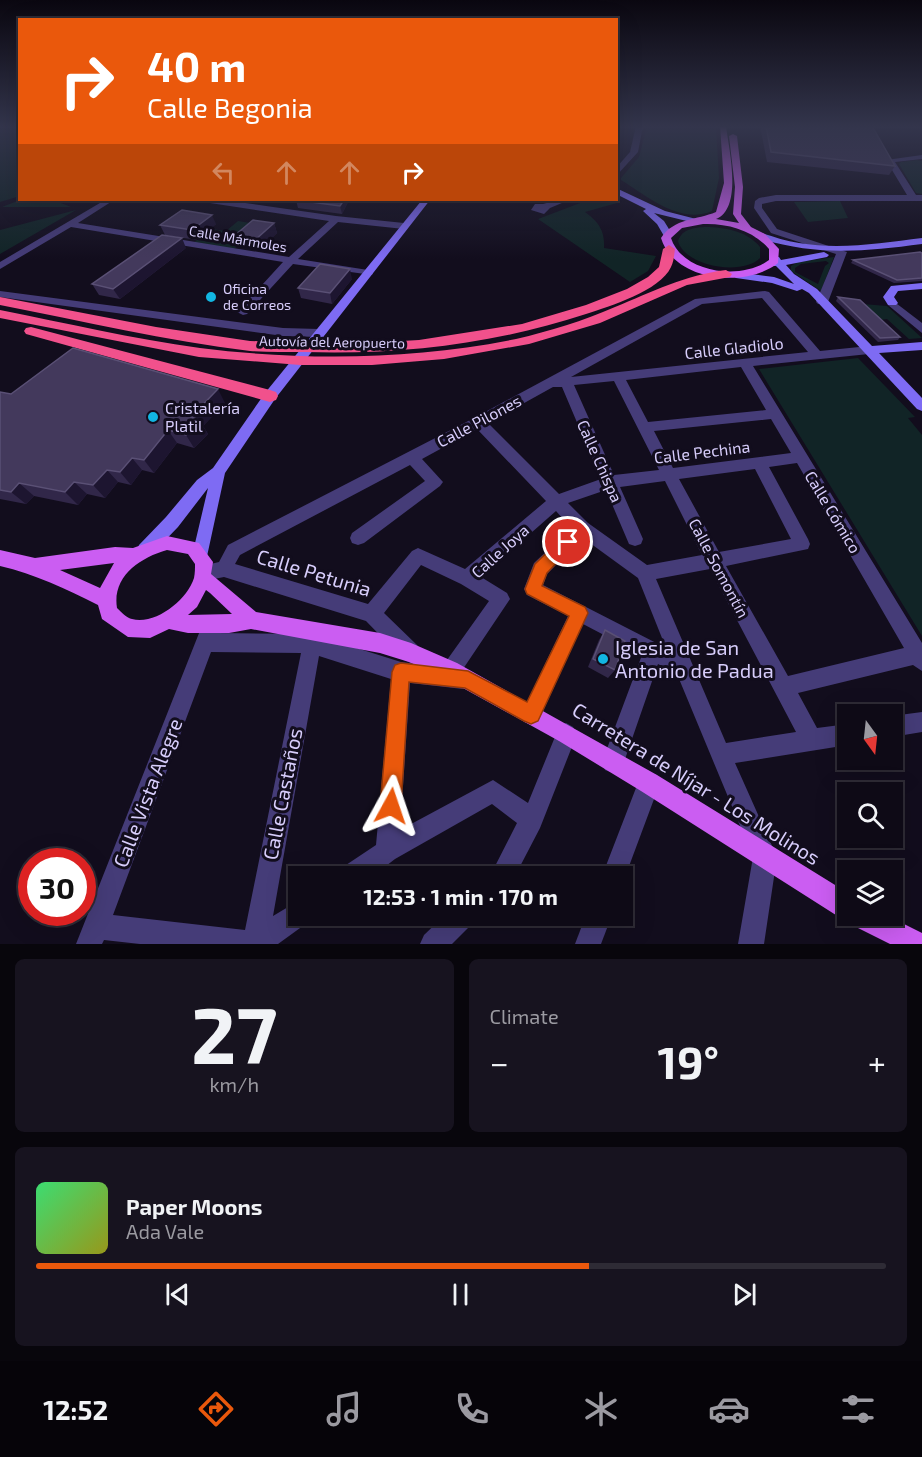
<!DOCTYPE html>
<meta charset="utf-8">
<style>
body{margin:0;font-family:"Exo 2",sans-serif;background:#17131f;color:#f1f3f6;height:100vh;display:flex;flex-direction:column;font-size:22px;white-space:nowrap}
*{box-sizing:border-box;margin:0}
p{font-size:20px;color:#9b9aa1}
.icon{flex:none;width:33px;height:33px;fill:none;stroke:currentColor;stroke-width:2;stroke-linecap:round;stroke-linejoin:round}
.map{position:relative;height:944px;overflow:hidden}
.side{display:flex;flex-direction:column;gap:15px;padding:15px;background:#08060c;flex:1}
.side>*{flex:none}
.guide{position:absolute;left:18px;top:18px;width:600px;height:183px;border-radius:0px;box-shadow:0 6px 24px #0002,0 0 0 2px #2e2b35;background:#ea580c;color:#fff;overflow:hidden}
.needle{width:39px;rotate:165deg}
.tools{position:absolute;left:837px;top:704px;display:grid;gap:12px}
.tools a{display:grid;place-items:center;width:66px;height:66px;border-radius:0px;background:#0e0a16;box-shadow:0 6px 24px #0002,0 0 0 2px #2e2b35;font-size:30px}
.speed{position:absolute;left:18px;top:848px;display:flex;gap:12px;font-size:30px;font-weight:700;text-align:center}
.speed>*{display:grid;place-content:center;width:78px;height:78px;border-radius:50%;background:#0e0a16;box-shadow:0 6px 24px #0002,0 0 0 2px #2e2b35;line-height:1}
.speed .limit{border:9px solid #d22;background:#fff;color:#111}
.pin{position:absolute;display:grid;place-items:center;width:51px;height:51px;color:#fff;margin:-26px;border:3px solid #fff;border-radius:50%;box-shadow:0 2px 6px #0007}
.me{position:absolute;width:66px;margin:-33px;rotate:5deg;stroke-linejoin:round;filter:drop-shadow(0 0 4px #0008)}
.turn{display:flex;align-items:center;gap:21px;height:126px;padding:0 30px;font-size:27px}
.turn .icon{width:78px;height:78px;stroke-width:2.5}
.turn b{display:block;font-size:42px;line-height:51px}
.lanes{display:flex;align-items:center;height:57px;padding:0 30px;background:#0003;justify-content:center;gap:30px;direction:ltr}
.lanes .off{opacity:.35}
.big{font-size:45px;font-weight:700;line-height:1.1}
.side .widget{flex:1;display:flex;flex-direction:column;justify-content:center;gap:9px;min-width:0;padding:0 21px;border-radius:9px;background:#17131f}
.side .dial{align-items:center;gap:0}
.dial b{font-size:78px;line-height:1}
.song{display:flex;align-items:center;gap:18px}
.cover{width:72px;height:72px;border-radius:9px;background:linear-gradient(135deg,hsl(140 70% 55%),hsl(60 70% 35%))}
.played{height:6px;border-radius:3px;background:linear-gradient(90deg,#ea580c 65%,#2e2b35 65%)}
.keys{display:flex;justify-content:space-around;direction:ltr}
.heat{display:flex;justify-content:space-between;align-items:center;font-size:33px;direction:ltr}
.side .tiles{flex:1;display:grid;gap:15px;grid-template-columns:1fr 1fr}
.widget:last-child{grid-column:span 2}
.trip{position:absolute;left:288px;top:866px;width:345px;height:60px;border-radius:0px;background:#0e0a16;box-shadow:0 6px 24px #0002,0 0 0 2px #2e2b35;font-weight:700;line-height:60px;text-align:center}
.tab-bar{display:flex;height:96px;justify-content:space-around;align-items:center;background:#060409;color:#9b9aa1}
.tab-bar .icon{width:42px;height:42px}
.tab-bar .on{color:#ea580c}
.tab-bar b{font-size:27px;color:#f1f3f6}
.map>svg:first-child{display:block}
.green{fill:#112426;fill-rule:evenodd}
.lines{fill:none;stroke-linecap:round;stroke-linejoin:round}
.street{fill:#453c78;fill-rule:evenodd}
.secondary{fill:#7e6bf3;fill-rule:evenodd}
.primary{fill:#cb5df2;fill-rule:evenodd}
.highway{fill:#f1518c;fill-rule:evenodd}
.wall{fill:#312749}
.shaded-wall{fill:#1d1530}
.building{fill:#43395c;stroke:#5a5075;stroke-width:1.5}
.route{fill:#ea580c;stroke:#983908;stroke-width:1.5}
.poi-dot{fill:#12b6e2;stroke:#120d1d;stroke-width:2}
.labels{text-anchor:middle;stroke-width:6;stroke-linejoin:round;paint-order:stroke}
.far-street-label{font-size:14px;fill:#d7cdfb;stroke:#120d1d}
.far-poi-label{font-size:14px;fill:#d7cdfb;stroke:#120d1d;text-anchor:start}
.street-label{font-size:16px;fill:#d7cdfb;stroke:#120d1d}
.poi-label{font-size:16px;fill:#d7cdfb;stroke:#120d1d;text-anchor:start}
.near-street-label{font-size:20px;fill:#d7cdfb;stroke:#120d1d}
.near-poi-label{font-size:20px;fill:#d7cdfb;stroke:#120d1d;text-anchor:start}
</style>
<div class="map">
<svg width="922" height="944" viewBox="0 0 922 944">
<rect width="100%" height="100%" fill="#120d1d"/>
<g class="green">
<path d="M0 126H19L20 196 0 202Z"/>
<path d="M647 126H716L719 178 712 211C680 225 647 196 621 180V178L639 157Z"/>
<path d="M917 160 922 161V194L916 193 899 164 901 162Z"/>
<path d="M20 200H53L71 207H2Z"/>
<path d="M588 200H612L617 203 585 212C599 222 605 231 604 248L656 256 648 271 630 282 538 219Z"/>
<path d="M840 201 848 218 808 222 794 202Z"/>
<path d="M76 210 0 254V230Z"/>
<path d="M238 221 262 225 234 249 193 243 211 229 226 231Z"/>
<path d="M709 227C728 228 748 232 760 247V258C743 276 685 267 678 241 682 228 697 227 709 227Z"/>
<path d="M834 257 821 291 791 271V266L798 262ZM826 261 829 263 825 266 818 284 795 272V268L801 264Z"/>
<path d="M863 304 887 306 922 338 909 339 887 319 880 320Z"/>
<path d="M858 358 915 417 908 418 922 435V636L759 369Z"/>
</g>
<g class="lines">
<g class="street">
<path d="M636 126H643L638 152 616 176V168L630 152Z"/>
<path d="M922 155V159L895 162 916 195H922V201H776L762 204V208L777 229 847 252 828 302 826 304H818L816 302 836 254 771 233 754 208 755 201 759 198 776 195H907L886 160Z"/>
<path d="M105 200H114L78 223 289 257 329 221 210 203 206 200H224L336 216 404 223 409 226 404 229 338 222 298 259 368 270 373 273 372 275 293 264 247 314 243 315 237 312 239 310 283 262 71 227 0 269V262Z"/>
<path d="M558 200H569L550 208 544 214 531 210 535 204H543Z"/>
<path d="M0 291 283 328 319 329 325 333 319 337 283 336 0 297Z"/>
<path d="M765 291 769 292 820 351 869 346 875 350 869 354 753 366 922 643V671L913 665 798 693 817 728 848 724V745L735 763 777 857 764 944H738L753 857 677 674 658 664 624 762 621 770 613 773 605 770 602 762 642 655 583 624 538 722 531 725 524 722 521 715 524 708 568 616 527 595 524 589 534 563 571 528 556 511 481 577 507 593 510 599 463 669 470 672 473 679 470 686 463 689 410 683 400 830 493 780 528 803 559 727 566 723 573 727 577 734 540 828 515 876H490L517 823 492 804 395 859 373 876H340L343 867 376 845 391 679 319 656 273 916 298 901V915H310L307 923 278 944H140L104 940 102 944H76L205 618 212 615 219 618 221 624 218 633 312 634 401 662 442 667 489 601 461 584 421 565 384 613 418 646 421 653 418 660 411 663 404 660 366 621 224 577 204 581 198 579 195 573 198 567 219 562 228 545 474 418 695 299ZM762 298 808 352 571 377 702 304ZM741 367 766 410 648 422 626 380ZM614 381 659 470 614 475 574 385ZM553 387H562L601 479 559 494 488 423ZM771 419 791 453 673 468 654 431ZM477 429 546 501 465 569 418 548 412 551 368 604 235 564 240 555 410 465 425 481 352 533 350 538 352 543 358 545 364 543 440 486 443 482 422 459ZM797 463 904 648 788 676 726 566 808 549 810 544 808 539 769 467ZM755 469 791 539 719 552 679 479ZM665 481 702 555 647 565 588 523 568 503 606 490 629 544 635 546 641 544 643 539 620 487ZM583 538 638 578 666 648 543 585 547 574ZM710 569 796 732 726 743 656 579ZM211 652 301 653 245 930 113 915Z"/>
<path d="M892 300 922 323V333L888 305V301Z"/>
<path d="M922 712V732L892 737V716Z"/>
<path d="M649 772 657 775 660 783 622 885V876H602L641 775Z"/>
<path d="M445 915H476L472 924 452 944H420L424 935Z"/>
<path d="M586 915H612L601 944H575Z"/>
</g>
<g class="secondary">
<path d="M616 188 665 211 704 221 699 224 654 213 664 221 672 234 664 236 657 224 643 211 646 209 616 194Z"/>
<path d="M422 200H430L275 399 225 473 206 561 200 564 194 561 192 556 208 488 178 527 151 555 145 557 139 555 137 550 139 545 166 517 197 480 213 468 265 393Z"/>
<path d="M758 232C772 236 785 241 799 243 840 250 882 243 922 238V244C861 252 814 256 755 237V233Z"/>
<path d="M824 252 829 255 827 257 786 265 794 274 817 289 872 346 922 342V350L879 353 922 398V411L917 409 809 293 802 289 797 291 772 283 736 278 731 275 736 272 774 277 794 284 776 266H769L768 264 772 261 771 257H779L781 260Z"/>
<path d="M922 283V289L898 291 894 297 898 303 896 305H888L883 297 891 286Z"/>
</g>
<g class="primary">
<path d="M720 126H726C729 150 743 208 716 219L739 223 733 214 735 187 729 136 733 134 737 136 743 187 741 214 751 227 765 234 779 249 778 263C745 289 674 281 661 238 674 218 697 220 716 212L724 183ZM703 224C727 223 753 230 769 249V260C742 281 682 273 671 238L682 228Z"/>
<path d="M167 536 199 543 213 562 211 574 256 612 380 633 411 643 457 663 657 775 848 893V915H886L922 933V944H890L850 924 849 920 839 917 641 791 559 741 443 677 409 662 380 653 251 629 229 633H188L169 629 150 638 128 637 102 619 98 605C66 589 35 574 0 566V550L35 558 115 547 133 548ZM167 550 188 554 195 564C195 568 195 573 194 578 187 600 156 625 132 619 127 618 121 612 117 608 112 577 139 558 167 550ZM114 563 100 588 60 570ZM206 590 210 593 232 614 188 615 197 607Z"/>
</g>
<g class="highway">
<path d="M669 245 675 249C674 255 674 261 671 267 660 291 610 306 586 314 494 344 400 355 304 352 286 352 268 352 250 351 166 341 83 321 0 305V297L156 327 250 341 349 344 419 340 522 324 586 305 627 289 648 277 659 267 663 249Z"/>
<path d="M726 270 732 274 730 277 687 285 600 323 529 344 444 359 372 365H300L199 357 0 318V310C66 323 133 339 200 348 304 361 413 360 516 339 550 331 583 321 615 307 652 292 685 275 726 270Z"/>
<path d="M31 327 270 390 276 392 278 396 276 400 270 402 26 334 24 331 26 328Z"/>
</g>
</g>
<g class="wall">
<path d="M760 126H872L895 166 889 175 767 162Z"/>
<path d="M296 200H349L342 214 298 208Z"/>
<path d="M274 223 277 233 259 250 237 246 234 236Z"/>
<path d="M216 224 197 240 165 235 160 225Z"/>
<path d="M186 248 120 299 99 295 92 284Z"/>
<path d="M922 253V281L894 283 851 263 853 260Z"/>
<path d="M352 279 332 304 301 298 298 288Z"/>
<path d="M838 297 900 337 898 340 878 342 836 301Z"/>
<path d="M0 392 11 394 225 403 203 426 208 434 194 448 177 443 154 473 142 470 131 485 118 482 105 498 87 494 78 505 34 496 26 504 0 499Z"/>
<path d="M605 630 615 670 608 678 588 667 599 640Z"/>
</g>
<g class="shaded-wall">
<path d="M344 200H349L342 214 340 206Z"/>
<path d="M212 215 216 224 197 240 192 230Z"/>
<path d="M274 223 277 233 259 250 255 240Z"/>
<path d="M182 238 186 248 120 299 113 289Z"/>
<path d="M350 269 352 279 332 304 330 293Z"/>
<path d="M218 389 225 403 203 426 208 434 194 448 186 435 191 417Z"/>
<path d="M168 430 177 443 154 473 144 460Z"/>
<path d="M132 458 142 470 131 485 120 472Z"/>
<path d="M107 470 118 482 105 498 93 485Z"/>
<path d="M74 482 87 494 78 505 65 492Z"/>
<path d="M19 483 34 496 26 504 11 492Z"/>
</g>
<g class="building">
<path d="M766 126H872L895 166 771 152Z"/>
<path d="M296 200H344L340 206Z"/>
<path d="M182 210 212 215 192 230 160 225Z"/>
<path d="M253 220 274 223 255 240 234 236Z"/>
<path d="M162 235 182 238 113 289 92 284Z"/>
<path d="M920 252 922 253V278L897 280 853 260Z"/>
<path d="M320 264 350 269 330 293 298 288Z"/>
<path d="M838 297 860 300 900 337 880 338Z"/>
<path d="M73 348 218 389 191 417 200 420 186 435 168 430 144 460 132 458 120 472 107 470 93 485 74 482 65 492 19 483 11 492 0 490V392L11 394Z"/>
<path d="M605 630 625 641 615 670 593 659Z"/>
</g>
<linearGradient id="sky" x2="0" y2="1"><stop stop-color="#0a0710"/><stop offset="0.49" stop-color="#33354c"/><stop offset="1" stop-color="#33354c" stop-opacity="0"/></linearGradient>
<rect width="922" height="259" fill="url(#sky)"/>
<path class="route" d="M568 535 573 537 575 542 573 546 547 573 542 586 585 607 588 613 538 721 531 724 524 721 465 688 409 682 401 806 398 814 391 817 383 814 380 806 392 672 395 665 401 663 468 671 527 702 569 616 527 594 525 589 535 564 563 537Z"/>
<g class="poi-dot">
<circle cx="211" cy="297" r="6"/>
<circle cx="153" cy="417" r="6"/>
<circle cx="603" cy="659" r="6"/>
</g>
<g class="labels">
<g class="far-street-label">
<text transform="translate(238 239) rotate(10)" y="5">Calle Mármoles</text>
<text transform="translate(332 342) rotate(1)" y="5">Autovía del Aeropuerto</text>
</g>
<g class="far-poi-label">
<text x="223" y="294">Oficina<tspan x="223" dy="16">de Correos</tspan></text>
</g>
<g class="street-label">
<text transform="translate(734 348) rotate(-6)" y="6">Calle Gladiolo</text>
<text transform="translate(479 421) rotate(-28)" y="6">Calle Pilones</text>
<text transform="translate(702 452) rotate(-7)" y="6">Calle Pechina</text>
<text transform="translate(600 461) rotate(66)" y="6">Calle Chispa</text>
<text transform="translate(833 512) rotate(59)" y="6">Calle Cómico</text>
<text transform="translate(500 551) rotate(-42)" y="6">Calle Joya</text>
<text transform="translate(719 568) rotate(62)" y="6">Calle Somontín</text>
</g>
<g class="poi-label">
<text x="165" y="414">Cristalería<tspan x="165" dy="18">Platil</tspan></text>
</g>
<g class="near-street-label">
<text transform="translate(314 573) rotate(17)" y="7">Calle Petunia</text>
<text transform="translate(696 784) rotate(32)" y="7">Carretera de Níjar - Los Molinos</text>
<text transform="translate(148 793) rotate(-69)" y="7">Calle Vista Alegre</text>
<text transform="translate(283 794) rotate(-79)" y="7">Calle Castaños</text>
</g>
<g class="near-poi-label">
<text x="615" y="655">Iglesia de San<tspan x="615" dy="23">Antonio de Padua</tspan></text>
</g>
</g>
</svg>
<div class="tools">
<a><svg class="needle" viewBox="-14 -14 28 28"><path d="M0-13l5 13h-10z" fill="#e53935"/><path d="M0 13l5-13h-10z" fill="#9b9aa1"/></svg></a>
<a><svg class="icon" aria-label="search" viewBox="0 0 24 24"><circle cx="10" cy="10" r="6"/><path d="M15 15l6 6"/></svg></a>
<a><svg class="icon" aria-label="layers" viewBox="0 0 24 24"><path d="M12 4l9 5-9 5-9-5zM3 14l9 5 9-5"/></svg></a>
</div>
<div class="speed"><div class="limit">30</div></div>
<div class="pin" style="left:568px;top:542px;background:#d93025"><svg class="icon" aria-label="arrive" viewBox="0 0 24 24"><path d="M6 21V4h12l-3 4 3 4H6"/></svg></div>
<svg class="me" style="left:391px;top:806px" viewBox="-20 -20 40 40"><path d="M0-17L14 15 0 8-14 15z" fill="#ea580c" stroke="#fff" stroke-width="4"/></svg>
<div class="trip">12:53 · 1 min · 170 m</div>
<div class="guide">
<div class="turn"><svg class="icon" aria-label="right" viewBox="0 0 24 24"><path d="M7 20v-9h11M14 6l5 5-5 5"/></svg><div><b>40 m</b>Calle Begonia</div></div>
<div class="lanes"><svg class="icon off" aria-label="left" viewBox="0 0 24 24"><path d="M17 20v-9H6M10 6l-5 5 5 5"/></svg><svg class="icon off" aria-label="ahead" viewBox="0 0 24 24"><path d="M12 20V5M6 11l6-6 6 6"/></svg><svg class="icon off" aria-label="ahead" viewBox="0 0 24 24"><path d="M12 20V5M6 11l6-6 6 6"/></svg><svg class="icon" aria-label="right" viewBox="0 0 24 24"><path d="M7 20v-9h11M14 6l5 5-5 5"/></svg></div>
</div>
</div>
<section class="side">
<div class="tiles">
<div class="widget dial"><b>27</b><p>km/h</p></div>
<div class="widget"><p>Climate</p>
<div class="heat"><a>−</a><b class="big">19°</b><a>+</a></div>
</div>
<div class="widget">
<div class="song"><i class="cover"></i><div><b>Paper Moons</b><p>Ada Vale</p></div></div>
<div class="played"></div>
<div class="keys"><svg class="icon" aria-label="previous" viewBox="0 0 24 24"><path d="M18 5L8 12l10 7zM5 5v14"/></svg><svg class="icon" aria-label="pause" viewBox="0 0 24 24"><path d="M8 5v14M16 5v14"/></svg><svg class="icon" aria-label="next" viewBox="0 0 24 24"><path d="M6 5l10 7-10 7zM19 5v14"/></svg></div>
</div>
</div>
</section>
<nav class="tab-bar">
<b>12:52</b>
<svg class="icon on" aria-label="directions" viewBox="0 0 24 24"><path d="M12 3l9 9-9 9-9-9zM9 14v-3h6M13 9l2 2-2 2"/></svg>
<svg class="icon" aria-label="music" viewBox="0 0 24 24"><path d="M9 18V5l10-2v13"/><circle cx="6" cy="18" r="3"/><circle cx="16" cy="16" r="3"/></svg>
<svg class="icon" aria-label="phone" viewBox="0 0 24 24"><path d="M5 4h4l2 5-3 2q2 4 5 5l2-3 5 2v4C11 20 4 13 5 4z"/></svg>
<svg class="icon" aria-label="climate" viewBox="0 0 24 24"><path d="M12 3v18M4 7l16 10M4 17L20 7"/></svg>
<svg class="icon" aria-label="car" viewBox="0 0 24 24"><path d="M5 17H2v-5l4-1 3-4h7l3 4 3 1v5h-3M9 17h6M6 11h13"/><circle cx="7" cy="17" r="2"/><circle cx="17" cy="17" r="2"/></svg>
<svg class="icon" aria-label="filters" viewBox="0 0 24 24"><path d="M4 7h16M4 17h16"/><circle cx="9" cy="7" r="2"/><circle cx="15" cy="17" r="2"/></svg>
</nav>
